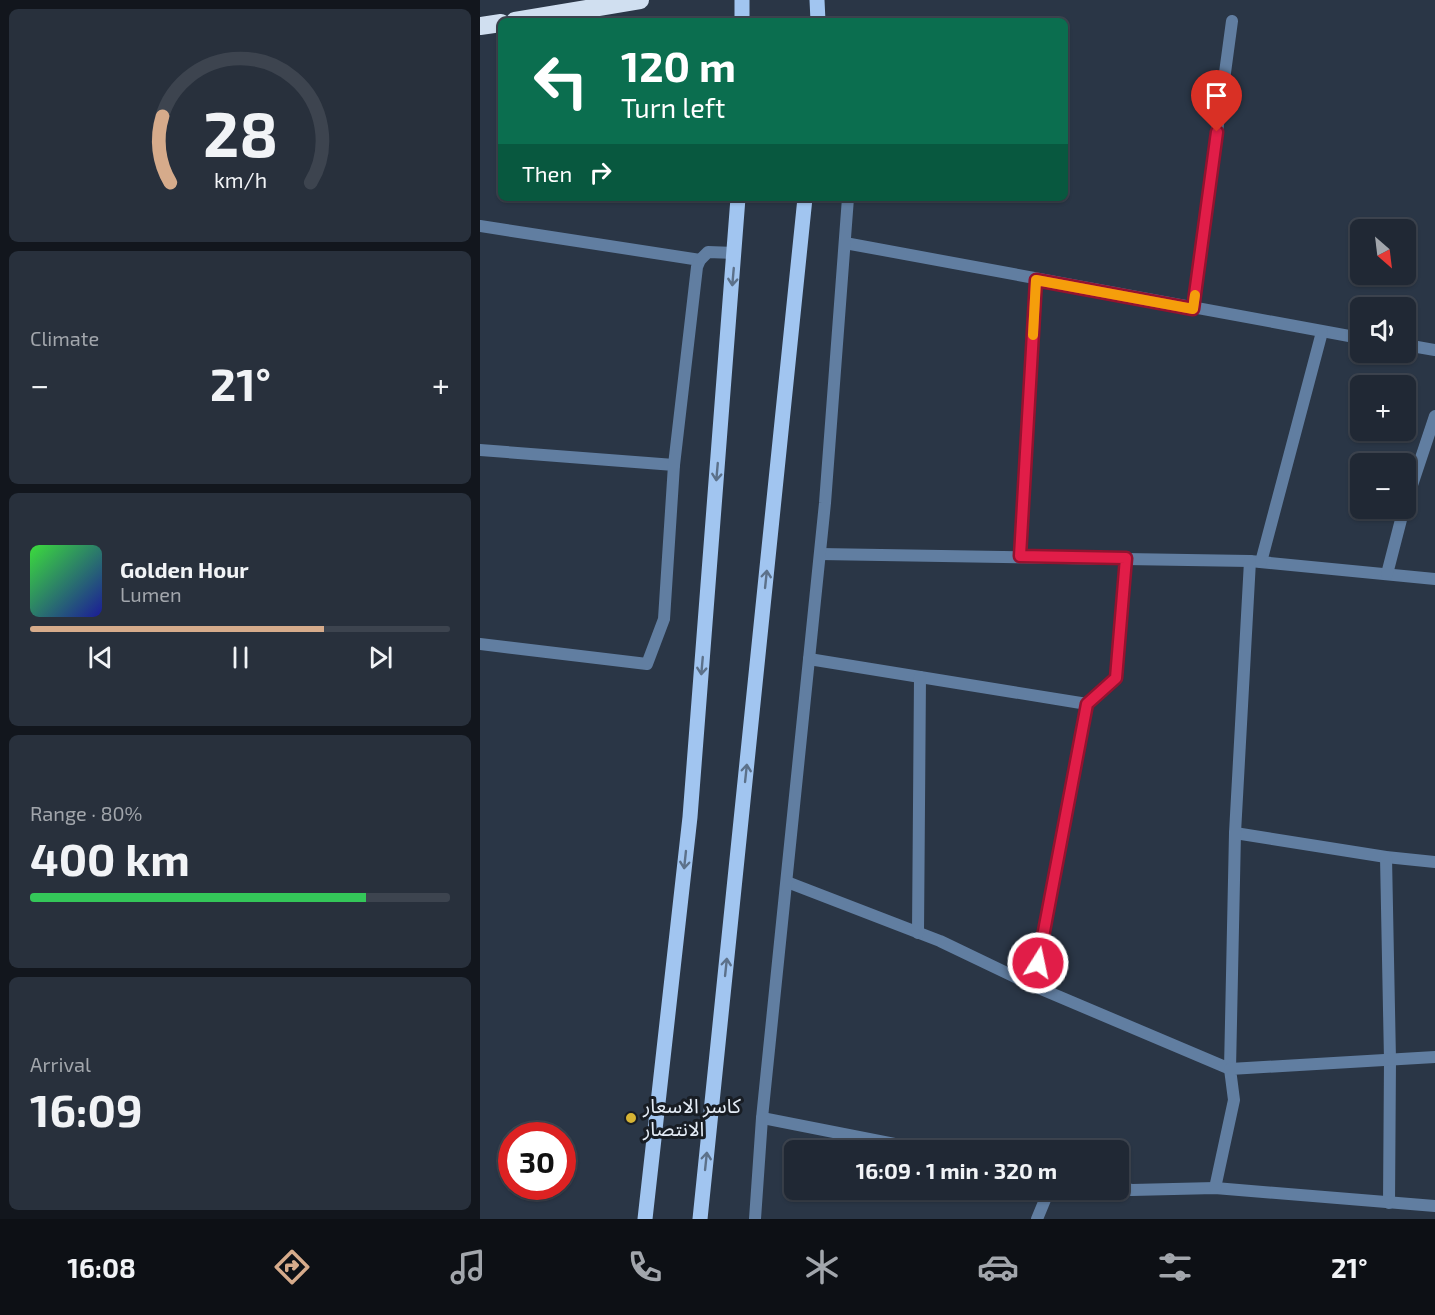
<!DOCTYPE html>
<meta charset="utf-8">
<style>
body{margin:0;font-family:"Exo 2","Noto Sans Arabic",sans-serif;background:#28303c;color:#f1f3f6;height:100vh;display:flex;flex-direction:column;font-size:22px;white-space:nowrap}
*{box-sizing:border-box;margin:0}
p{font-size:20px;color:#a2a6ac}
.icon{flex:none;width:33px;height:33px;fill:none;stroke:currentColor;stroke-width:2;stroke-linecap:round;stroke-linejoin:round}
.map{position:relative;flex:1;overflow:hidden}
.details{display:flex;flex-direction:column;gap:9px;padding:9px;background:#12161d;width:480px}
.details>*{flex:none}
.banner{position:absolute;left:18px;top:18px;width:570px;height:183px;border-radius:9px;box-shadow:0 2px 4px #0004,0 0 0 2px #3d444f;background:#0b6e4f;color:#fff;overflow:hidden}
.needle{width:39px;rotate:152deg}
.tools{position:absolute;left:870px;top:219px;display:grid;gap:12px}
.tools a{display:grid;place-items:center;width:66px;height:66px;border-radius:9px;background:#202834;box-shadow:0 2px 4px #0004,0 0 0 2px #3d444f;font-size:30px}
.speed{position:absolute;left:18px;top:1122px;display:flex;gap:12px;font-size:30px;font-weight:700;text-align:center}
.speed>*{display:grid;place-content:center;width:78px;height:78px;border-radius:50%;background:#202834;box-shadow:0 2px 4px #0004,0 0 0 2px #3d444f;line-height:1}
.speed .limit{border:9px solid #d22;background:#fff;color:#111}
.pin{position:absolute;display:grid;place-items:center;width:51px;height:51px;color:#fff;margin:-62px -26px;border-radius:50% 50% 50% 0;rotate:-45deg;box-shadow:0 0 6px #0007}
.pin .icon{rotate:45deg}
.me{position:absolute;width:66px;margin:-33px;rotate:10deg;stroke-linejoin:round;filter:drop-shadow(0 0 4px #0008)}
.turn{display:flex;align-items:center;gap:21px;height:126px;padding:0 24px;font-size:27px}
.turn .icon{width:78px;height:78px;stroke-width:2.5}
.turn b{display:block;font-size:42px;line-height:51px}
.then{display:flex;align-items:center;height:57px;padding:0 24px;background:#0003;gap:12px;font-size:22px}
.big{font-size:45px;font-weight:700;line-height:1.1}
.details .card{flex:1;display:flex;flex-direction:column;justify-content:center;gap:9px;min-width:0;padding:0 21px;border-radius:9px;background:#28303c}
.details .dial{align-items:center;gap:0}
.dial svg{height:156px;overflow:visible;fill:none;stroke:#3d444f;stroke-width:7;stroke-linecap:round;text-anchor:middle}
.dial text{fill:#f1f3f6;stroke:none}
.song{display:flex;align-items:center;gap:18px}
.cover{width:72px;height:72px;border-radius:9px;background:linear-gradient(135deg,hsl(120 70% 55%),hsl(240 70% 35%))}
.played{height:6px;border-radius:3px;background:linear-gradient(90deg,#d6ab8b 70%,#3d444f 70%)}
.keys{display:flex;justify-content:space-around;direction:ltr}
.heat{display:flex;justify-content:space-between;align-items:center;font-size:33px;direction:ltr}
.charge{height:9px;border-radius:4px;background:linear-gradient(90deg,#34c759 80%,#3d444f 0)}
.trip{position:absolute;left:304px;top:1140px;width:345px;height:60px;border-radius:9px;background:#202834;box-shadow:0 2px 4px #0004,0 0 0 2px #3d444f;font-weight:700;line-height:60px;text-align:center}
.dock{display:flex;height:96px;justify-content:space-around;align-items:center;background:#0d1015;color:#a2a6ac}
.dock .icon{width:42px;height:42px}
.dock .active{color:#d6ab8b}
.dock b{font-size:27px;color:#f1f3f6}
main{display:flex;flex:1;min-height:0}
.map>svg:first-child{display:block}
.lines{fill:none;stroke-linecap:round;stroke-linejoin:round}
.street{stroke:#617ea1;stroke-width:12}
.primary{stroke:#a1c5f0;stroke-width:15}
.highway{stroke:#d0dff0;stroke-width:18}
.oneway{stroke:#5c718a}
.route-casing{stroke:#92132f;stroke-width:15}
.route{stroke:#e11d48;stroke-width:10}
.slow{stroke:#f59e0b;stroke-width:10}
.poi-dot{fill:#d7b434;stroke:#181d24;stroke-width:2}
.labels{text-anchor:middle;stroke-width:6;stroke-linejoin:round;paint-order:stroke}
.poi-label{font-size:20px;fill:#e4ecf6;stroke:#181d24;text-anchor:start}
</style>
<main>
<section class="details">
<div class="card dial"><svg viewBox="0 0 100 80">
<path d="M14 69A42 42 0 1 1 86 69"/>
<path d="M14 69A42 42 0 0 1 10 35" stroke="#d6ab8b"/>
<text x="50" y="56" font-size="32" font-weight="700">28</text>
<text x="50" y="72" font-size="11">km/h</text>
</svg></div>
<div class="card"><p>Climate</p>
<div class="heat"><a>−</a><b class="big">21°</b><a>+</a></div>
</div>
<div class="card">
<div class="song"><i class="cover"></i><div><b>Golden Hour</b><p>Lumen</p></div></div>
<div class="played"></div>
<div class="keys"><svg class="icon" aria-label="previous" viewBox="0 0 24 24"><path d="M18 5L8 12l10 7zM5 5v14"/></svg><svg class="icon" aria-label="pause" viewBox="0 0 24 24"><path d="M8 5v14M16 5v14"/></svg><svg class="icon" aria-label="next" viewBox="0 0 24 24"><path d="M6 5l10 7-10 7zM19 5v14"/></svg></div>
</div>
<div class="card"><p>Range · 80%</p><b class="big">400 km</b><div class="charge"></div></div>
<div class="card"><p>Arrival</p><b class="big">16:09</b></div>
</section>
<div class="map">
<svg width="955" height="1219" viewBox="0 0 955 1219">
<rect width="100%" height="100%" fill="#2a3646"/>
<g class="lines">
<g class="street">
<path d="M0 226 220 260"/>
<path d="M365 243 880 338"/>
<path d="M713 309 752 21"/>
<path d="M926 345 955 350"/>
<path d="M0 450 194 465"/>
<path d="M926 503 955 416"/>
<path d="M340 554 770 561 955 579"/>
<path d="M540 556 556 280"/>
<path d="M781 562 842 332"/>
<path d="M907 574 924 508"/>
<path d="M0 644 167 664 184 619 194 465 217 267 220 260 228 252 255 253"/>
<path d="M329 659 607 704"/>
<path d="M755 833 906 857 955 862"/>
<path d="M906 857 910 1060 909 1203"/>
<path d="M307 882 460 941 554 986 750 1069 755 833 770 561"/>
<path d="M438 933 440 677"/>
<path d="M554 986 607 704 636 678 646 558"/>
<path d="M282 1118 445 1150"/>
<path d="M639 1188 652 1190 735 1188 955 1206"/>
<path d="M735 1188 754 1100 750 1069 955 1057"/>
<path d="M275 1219 282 1118 345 503 368 198"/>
<path d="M557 1219 569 1190"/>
</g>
<g class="primary">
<path d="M262 0V21"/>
<path d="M337 0 338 21"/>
<path d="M165 1219 210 817 258 198"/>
<path d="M220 1219 325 198"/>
</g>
<g class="highway">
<path d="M35 21 160 0"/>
<path d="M0 26 21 23"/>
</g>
</g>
<defs><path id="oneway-shaft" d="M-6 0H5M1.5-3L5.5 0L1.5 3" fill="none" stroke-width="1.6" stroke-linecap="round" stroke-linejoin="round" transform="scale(1.5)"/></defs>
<g class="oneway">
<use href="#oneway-shaft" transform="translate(253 277) rotate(95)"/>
<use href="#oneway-shaft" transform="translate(237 472) rotate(95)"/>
<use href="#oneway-shaft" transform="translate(286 579) rotate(-84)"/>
<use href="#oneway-shaft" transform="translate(222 666) rotate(95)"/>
<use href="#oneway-shaft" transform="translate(266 773) rotate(-84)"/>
<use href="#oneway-shaft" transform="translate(205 860) rotate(96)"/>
<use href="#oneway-shaft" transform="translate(246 967) rotate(-84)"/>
<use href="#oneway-shaft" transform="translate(226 1161) rotate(-84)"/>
</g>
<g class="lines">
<defs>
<path id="route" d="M558 963 607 704 636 678 646 558 540 556 556 280 713 309 737 132"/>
</defs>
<use href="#route" class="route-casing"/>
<use href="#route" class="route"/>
<path class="slow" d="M553 335 556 280 713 309 715 295"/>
</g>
<circle class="poi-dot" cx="151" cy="1118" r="6"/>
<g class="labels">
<g class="poi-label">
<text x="163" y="1113">كاسر الاسعار<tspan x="163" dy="23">الانتصار</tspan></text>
</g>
</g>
</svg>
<div class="tools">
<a><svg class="needle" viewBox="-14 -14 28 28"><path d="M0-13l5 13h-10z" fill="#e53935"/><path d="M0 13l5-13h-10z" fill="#a2a6ac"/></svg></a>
<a><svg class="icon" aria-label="sound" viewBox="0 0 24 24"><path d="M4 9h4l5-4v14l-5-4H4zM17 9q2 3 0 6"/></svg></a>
<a>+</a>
<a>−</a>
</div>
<div class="speed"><div class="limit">30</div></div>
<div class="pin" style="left:737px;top:132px;background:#d93025"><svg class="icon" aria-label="arrive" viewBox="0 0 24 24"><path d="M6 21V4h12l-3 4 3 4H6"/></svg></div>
<svg class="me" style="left:558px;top:963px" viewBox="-20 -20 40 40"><circle r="17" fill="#e11d48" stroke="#fff" stroke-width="3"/><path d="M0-11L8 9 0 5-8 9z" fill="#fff"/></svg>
<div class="trip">16:09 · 1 min · 320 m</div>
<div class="banner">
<div class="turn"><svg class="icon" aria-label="left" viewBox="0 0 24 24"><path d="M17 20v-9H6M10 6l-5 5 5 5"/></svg><div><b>120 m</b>Turn left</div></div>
<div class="then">Then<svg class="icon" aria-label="right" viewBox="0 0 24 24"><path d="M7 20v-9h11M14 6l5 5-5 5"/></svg></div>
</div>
</div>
</main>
<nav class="dock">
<b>16:08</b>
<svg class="icon active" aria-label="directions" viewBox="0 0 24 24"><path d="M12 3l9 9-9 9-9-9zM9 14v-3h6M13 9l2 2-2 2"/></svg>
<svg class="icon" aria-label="music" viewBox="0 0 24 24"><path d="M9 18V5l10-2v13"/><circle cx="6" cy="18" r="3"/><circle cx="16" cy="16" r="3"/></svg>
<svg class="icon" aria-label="phone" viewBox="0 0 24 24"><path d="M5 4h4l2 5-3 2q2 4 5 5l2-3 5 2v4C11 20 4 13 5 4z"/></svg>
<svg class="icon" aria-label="climate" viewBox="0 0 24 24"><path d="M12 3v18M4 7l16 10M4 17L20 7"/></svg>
<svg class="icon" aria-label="car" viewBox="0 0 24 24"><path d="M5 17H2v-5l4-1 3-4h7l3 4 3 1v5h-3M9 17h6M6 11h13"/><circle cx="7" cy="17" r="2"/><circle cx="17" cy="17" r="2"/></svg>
<svg class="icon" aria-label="filters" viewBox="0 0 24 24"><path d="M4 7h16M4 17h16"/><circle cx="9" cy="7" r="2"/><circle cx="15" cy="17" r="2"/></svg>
<b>21°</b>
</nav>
